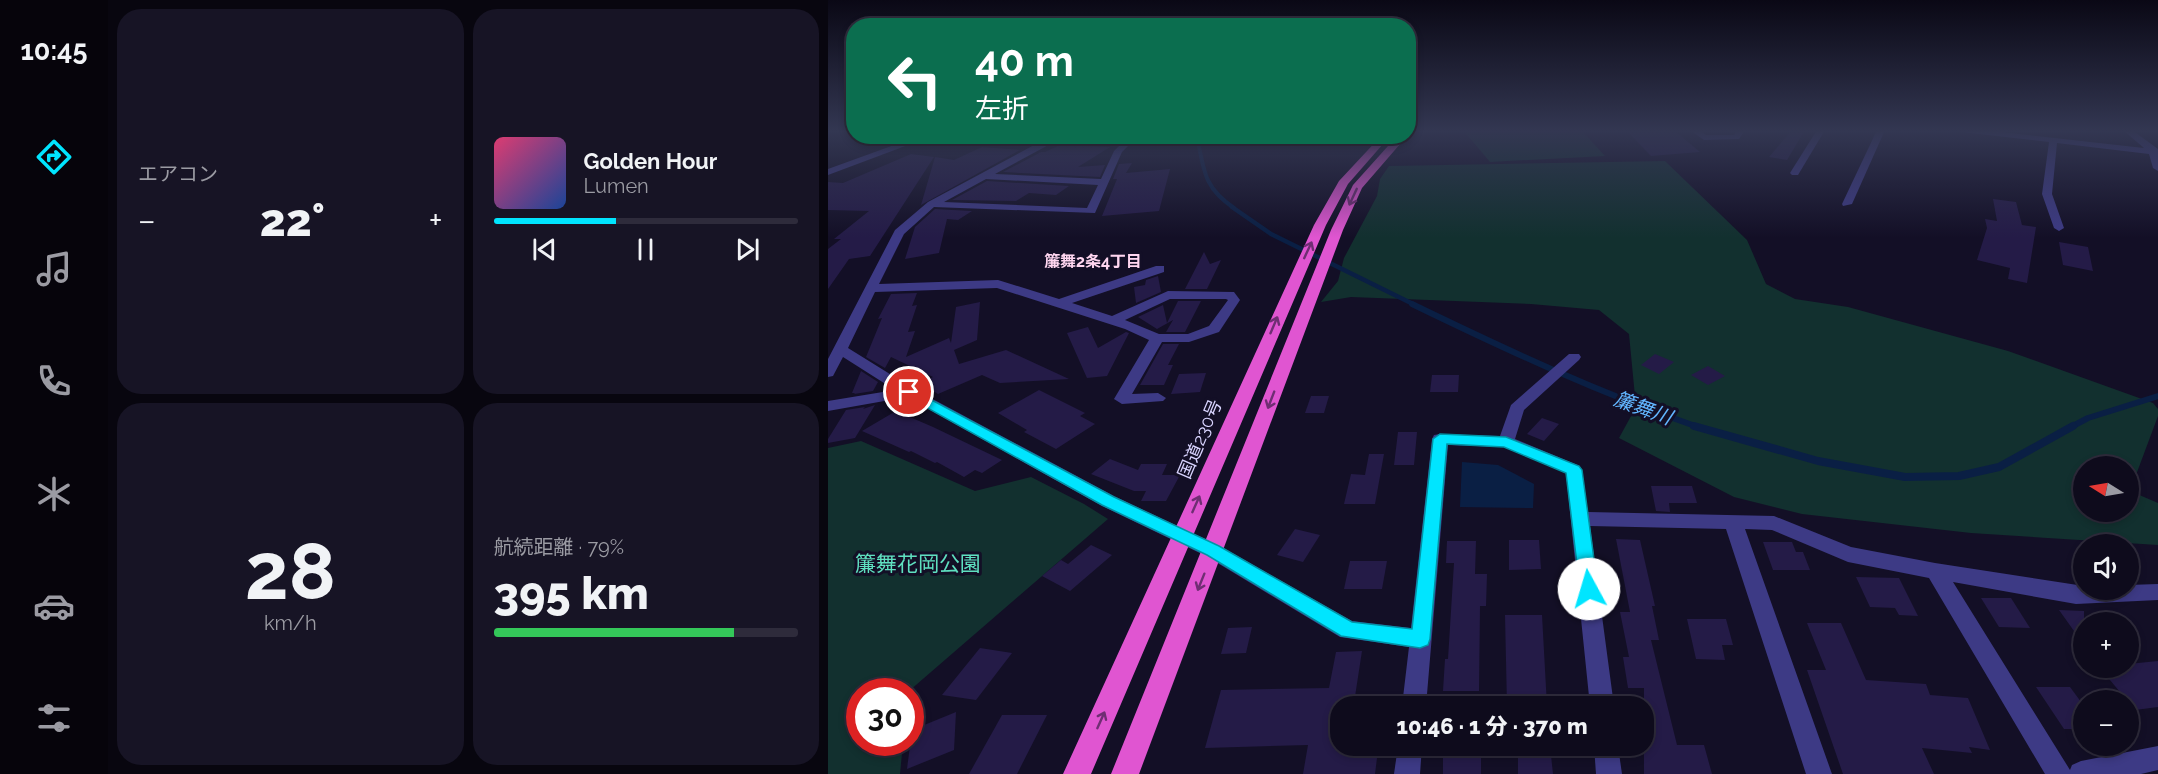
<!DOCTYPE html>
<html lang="ja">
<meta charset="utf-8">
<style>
body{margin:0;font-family:Raleway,"Noto Sans JP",sans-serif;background:#171425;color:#f1f3f6;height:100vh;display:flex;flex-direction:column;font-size:22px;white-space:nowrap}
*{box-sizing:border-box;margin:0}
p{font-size:20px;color:#9b9ba3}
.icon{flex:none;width:33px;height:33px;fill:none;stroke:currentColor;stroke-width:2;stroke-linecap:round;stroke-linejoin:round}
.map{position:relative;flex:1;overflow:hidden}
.details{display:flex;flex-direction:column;gap:9px;padding:9px;background:#08060f;width:720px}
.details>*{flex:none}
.top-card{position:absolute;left:18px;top:18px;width:570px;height:126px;border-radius:24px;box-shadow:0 3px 9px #0003,0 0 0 2px #2e2b3b;background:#0b6e4f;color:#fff;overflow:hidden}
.needle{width:39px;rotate:281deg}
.buttons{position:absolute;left:1245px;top:456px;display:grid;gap:12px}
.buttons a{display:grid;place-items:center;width:66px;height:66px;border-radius:50%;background:#0e0b1c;box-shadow:0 3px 9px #0003,0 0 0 2px #2e2b3b;font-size:30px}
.speed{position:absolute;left:18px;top:678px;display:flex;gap:12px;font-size:30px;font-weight:700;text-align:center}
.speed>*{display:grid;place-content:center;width:78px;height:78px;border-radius:50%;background:#0e0b1c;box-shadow:0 3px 9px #0003,0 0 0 2px #2e2b3b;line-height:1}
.speed .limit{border:9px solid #d22;background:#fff;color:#111}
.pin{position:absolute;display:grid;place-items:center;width:51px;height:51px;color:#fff;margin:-26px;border:3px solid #fff;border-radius:50%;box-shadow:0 2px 6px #0007}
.me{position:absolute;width:66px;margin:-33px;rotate:354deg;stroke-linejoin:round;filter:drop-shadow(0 0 4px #0008)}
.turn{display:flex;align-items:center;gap:21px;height:126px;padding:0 30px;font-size:27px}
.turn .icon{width:78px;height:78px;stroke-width:2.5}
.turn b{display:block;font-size:42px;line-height:51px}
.big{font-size:45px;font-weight:800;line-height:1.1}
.details .tile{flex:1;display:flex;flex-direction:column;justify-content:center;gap:9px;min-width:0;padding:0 21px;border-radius:24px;background:#171425}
.details .dial{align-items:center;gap:0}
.dial b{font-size:78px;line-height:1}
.song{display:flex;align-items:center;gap:18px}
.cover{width:72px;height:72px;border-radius:9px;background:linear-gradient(135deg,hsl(340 70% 55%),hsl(220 70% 35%))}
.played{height:6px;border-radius:3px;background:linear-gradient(90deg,#00e5ff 40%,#2e2b3b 40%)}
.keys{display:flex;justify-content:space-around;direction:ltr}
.heat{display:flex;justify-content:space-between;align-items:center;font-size:33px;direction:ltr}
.charge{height:9px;border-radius:4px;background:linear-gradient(90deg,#34c759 79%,#2e2b3b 0)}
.details .tiles{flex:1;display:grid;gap:9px;grid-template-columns:repeat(2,1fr)}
.trip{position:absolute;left:502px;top:696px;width:324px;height:60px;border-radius:24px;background:#0e0b1c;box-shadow:0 3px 9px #0003,0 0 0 2px #2e2b3b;font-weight:800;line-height:60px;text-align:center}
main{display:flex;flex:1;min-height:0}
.dock{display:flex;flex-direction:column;width:108px;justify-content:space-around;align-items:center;background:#06040b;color:#9b9ba3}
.dock .icon{width:42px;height:42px}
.dock .on{color:#00e5ff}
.dock b{font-size:27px;color:#f1f3f6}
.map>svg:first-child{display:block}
.green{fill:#12302f;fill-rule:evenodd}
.water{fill:#0a1f44}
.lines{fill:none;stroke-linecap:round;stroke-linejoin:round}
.stream-far3{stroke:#0a1f44;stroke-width:4}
.stream-far2{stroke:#0a1f44;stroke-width:4.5}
.stream-far1{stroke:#0a1f44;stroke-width:6}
.stream{stroke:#0a1f44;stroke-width:8}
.building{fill:#241b47}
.minor{fill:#3d3a85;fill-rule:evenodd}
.tertiary{fill:#3d3a85;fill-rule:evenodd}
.trunk{fill:#e055d1;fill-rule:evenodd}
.oneway{stroke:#6f2e73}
.route{fill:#00e5ff;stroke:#0095a6;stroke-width:1.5}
.labels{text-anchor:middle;stroke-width:6;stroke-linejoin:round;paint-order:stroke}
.far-neighbourhood-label{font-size:16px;font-weight:bold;fill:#ffd6f0;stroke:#130f26}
.street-label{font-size:18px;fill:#d9d4ff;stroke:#130f26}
.water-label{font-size:20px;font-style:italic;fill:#62b6ff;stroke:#130f26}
.near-park-label{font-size:21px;fill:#5fe0c0;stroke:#130f26}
</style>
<main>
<nav class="dock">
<b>10:45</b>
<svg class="icon on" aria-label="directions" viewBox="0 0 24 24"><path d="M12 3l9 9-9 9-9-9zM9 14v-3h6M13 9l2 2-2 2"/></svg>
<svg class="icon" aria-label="music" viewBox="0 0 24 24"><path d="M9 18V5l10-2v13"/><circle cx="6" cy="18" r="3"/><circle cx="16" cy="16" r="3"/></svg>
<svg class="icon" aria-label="phone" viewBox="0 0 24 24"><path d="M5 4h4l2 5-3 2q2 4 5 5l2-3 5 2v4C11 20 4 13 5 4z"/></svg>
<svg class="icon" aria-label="climate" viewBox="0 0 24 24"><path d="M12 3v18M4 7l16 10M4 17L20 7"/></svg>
<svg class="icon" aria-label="car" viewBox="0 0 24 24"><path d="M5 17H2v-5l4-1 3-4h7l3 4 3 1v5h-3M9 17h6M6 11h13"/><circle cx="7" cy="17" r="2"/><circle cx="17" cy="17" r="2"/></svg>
<svg class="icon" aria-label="filters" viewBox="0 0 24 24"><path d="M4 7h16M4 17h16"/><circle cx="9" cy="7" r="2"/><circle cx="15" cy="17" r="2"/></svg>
</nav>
<section class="details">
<div class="tiles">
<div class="tile"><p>エアコン</p>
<div class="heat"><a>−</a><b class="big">22°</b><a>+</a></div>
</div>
<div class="tile">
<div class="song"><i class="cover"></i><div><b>Golden Hour</b><p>Lumen</p></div></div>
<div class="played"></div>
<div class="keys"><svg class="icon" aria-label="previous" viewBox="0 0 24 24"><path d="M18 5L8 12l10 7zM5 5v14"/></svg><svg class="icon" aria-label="pause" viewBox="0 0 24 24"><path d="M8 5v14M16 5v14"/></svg><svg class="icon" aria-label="next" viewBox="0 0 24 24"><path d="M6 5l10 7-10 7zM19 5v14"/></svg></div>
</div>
<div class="tile dial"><b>28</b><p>km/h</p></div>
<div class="tile"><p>航続距離 · 79%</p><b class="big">395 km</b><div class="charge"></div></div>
</div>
</section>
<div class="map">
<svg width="1330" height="774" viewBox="0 0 1330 774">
<rect width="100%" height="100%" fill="#130f26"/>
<g class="green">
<path d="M635 130H753L777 156 662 162Z"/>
<path d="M837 161 919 240 938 284 967 299 1020 307 1180 351 1325 403 1330 409V416L1302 491 1330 503V545L1143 533 974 514 906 497 791 438 808 407 801 334 771 310 703 304 523 297 493 302 510 281 516 258 549 196 552 179 561 166ZM1256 466H1300V512H1256Z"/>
<path d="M33 441 147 491 203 477 256 504 280 519 81 691 32 692V742L75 743 72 774H0V448Z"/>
</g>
<path class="water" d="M634 462 670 465 706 484 705 508 632 507Z"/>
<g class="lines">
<path class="stream-far3" d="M369 136C376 170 375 187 406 208"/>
<path class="stream-far2" d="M404 207 443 234 587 305"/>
<g class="stream-far1">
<path d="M584 304C679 350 771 393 870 427"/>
<path d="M1243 427 1260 418 1330 396"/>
</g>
<path class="stream" d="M866 426 990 461 1077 477 1131 476 1171 467 1245 426"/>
</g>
<g class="building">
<path d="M822 130H842L848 132 872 152 823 156 799 131Z"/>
<path d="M964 130H977L959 160 941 157Z"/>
<path d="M232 145 282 147 250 167 277 165 272 177 175 172 213 152H217Z"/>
<path d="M154 147 192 150 93 205 107 157 126 160Z"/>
<path d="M83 154 106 157 42 256 21 259 0 289V249L13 239H6L41 211 0 210V182L15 183Z"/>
<path d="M304 163 298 173 342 169 331 211 274 216 289 179H285L291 164Z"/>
<path d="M159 181 241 186 228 195 201 193 188 201 124 200Z"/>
<path d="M1165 199 1188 202 1194 225 1208 227 1199 283 1180 279 1182 268 1149 260 1159 228 1157 219 1169 221Z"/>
<path d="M107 209 144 211 130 220 119 219 111 253 77 259 87 227Z"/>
<path d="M1231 242 1260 247 1265 271 1235 265Z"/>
<path d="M376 252 382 264 393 260 379 289H357Z"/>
<path d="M330 276 333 292 308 303 306 287 317 285 318 280Z"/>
<path d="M89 293 84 306 89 305 80 332 87 331 78 357 121 338 123 343 128 307 152 302 149 340 126 350 131 364 178 350 241 379 172 383 154 375 110 394 92 383 105 377 63 357 57 368 38 357 54 318 50 319 63 294Z"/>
<path d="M350 301H373L357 332H338L345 320 329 329 310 317 335 305 339 323Z"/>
<path d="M260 327 270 348 298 332 301 333 279 376 259 378 239 333Z"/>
<path d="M335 344H351L340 365H345L336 385H312Z"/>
<path d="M827 354 846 362 831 374 813 365Z"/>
<path d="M880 366 897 376 880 385 863 375Z"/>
<path d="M33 371 50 382 45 391 26 394 27 393H24Z"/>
<path d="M378 373 372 392 343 394 351 374Z"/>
<path d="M604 375H631L630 392H602Z"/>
<path d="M211 390 257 413 252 416 267 424 228 449 196 432 199 430 170 413Z"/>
<path d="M483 396H501L496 413H477Z"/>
<path d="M47 405 27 438 0 443V439L18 410 37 407 35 409Z"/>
<path d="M68 411 105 427 174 460 154 473 147 470 136 477 109 462 107 463 83 451 81 452 34 431Z"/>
<path d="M714 418 731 424 716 441 699 434Z"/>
<path d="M570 432H589L586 465H566Z"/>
<path d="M541 454H556L547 504H516L523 474 537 475Z"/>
<path d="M282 459 310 470 313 464H339L334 475H352L338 501H313L318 491H306L263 474Z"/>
<path d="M823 486H864L869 503H841L842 512 828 511Z"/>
<path d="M467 529 492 535 475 562 449 555Z"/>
<path d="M788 539 812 540 827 606H824L831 640H823L849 745H876L884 774H816V688H800L795 657H801L792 612H802Z"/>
<path d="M681 540H711L713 569 681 570Z"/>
<path d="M619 541H648L647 574H659L658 606H652L651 691H615L617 659H620L626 563H618Z"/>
<path d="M935 542H964L968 552H975L982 570H945Z"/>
<path d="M263 545 284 555 242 591 214 576 233 560 240 564Z"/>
<path d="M522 561H559L554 589H516Z"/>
<path d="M1028 577 1071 578 1090 616 1071 615 1067 608 1042 607Z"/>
<path d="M1153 598H1183L1202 628 1171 627Z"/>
<path d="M1231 610 1256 611V645Z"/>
<path d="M677 615H714L719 706H679Z"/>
<path d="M859 619H898L905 645H894L897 660 868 659Z"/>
<path d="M979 623H1013L1038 680 1098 684 1102 695 1140 698 1162 750 1141 747 1144 753 1094 748 1106 774H1015L979 670H998Z"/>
<path d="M424 627 418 653 393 654 400 628Z"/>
<path d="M152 648 184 653 148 700 114 695Z"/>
<path d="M534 651 526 703H513V746H532L531 751 550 750 547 774H475L480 745 377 748 393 690 501 688 508 652Z"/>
<path d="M1330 661V707L1307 710 1272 668H1300V664Z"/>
<path d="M1208 687H1242L1256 706V729H1236Z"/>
<path d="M128 712 126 750 79 769 84 730Z"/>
<path d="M174 715H219L189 774H141Z"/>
<rect x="615" y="746" width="38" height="28"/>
<path d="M690 746H722L725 774H690Z"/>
</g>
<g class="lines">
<g class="minor">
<path d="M862 130H871L878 135H906L909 130H917L911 139 876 140Z"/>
<path d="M989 130H997L970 175H964L962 173Z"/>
<path d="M1049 130H1057L1024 204 1015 206 1014 204Z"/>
<path d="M1130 130H1156L1316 148 1295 130H1304L1330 149V171L1325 168 1321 154 1229 143 1224 194 1236 228 1231 231 1226 228 1214 194 1221 142 1134 132Z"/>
<path d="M223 136 299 140 303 143 294 152 267 213 106 207 76 234 51 284 170 280 231 299 328 266H336V272L244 303 284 316 340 291 406 292 412 300 391 332 361 342H334L304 394 330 393 338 398 335 401 294 404 286 399 321 340 297 329 169 288 47 292 20 348 86 389 286 496 392 546 524 621 583 628 604 439 606 435 612 434 672 436 683 405 741 354H751L753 357 751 360 696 410 687 439 752 466 760 512 946 516 1023 547 1107 563 1256 586V590H1300V585L1330 584V600L1248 604 1125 582 1242 770 1244 765 1253 761 1330 746V770L1313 774H1217L1101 578 1020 562 944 530 917 529 1004 774H978L898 529 762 526 786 706H762L738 473 676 447 620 445 598 706H574L581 647 512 637 378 556 274 506 79 397 0 411V401L67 390 15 357 5 376 0 377V359L67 230 100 202ZM226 142 292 145 286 151 273 179 167 174ZM158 179 270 185 259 208 116 202ZM342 299H398L400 300 381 326 360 334H331L297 320Z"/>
<path d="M570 746H594L592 774H566Z"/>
<path d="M766 746H790L794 774H768Z"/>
</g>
<path class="tertiary" d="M91 136H104L0 175V169Z"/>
<g class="trunk">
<path d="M553 136H562L520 184 498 225 263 774H235L486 225 511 181Z"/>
<path d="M569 136H579L534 188 515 230 311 774H283L503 230 525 185Z"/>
</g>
</g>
<defs><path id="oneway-shaft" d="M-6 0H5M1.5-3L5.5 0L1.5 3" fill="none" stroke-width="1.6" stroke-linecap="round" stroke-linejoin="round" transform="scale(1.5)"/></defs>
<g class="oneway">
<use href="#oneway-shaft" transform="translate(525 197) rotate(115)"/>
<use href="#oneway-shaft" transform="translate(480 250) rotate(-65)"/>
<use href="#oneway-shaft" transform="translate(446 325) rotate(-67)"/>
<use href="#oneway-shaft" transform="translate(443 400) rotate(111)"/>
<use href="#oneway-shaft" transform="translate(368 504) rotate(-66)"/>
<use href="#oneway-shaft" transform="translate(373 582) rotate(112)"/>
<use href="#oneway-shaft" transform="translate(273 720) rotate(-66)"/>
</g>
<linearGradient id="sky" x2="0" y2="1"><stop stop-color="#0a0815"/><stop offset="0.55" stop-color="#333752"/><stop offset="1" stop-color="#333752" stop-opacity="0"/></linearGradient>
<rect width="1330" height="238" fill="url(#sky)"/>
<path class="route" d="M81 388 286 497 391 546 524 622 584 629 605 439 612 434 678 437 751 466 754 470 770 589 768 595 761 597 754 595 752 589 738 473 676 447 619 444 602 639 600 645 592 648 513 636 379 555 274 505 76 395 74 392Z"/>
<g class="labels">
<g class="far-neighbourhood-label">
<text x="265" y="267">簾舞2条4丁目</text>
</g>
<g class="street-label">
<text transform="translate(372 439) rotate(-67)" y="6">国道230号</text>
</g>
<g class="water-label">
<text transform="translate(815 408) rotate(20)" y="7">簾舞川</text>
</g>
<g class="near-park-label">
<text x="90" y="571">簾舞花岡公園</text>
</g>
</g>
</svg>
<div class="buttons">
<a><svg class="needle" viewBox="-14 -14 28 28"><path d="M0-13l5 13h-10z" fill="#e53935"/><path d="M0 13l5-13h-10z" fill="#9b9ba3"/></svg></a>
<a><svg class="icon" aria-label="sound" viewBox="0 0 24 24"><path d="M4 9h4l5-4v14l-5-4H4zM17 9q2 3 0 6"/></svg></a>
<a>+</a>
<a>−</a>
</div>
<div class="speed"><div class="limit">30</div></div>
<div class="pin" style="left:81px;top:392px;background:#d93025"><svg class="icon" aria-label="arrive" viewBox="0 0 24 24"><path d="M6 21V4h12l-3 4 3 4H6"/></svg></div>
<svg class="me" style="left:761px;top:589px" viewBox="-20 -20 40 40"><circle r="19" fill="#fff"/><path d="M0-13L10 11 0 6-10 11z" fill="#00e5ff"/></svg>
<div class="trip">10:46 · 1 分 · 370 m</div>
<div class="top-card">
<div class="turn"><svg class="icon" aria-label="left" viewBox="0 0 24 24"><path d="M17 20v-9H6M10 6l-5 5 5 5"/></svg><div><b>40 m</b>左折</div></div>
</div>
</div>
</main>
